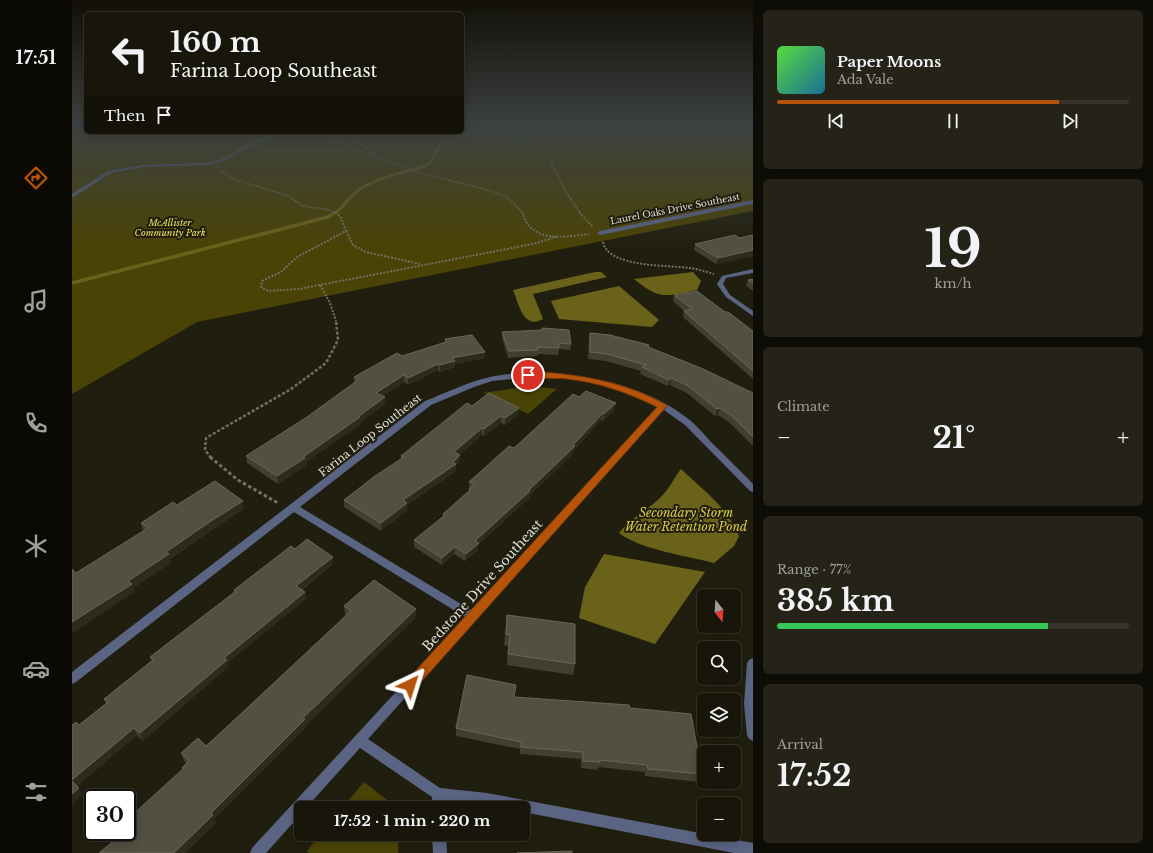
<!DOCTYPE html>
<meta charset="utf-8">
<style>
body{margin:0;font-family:"Libre Baskerville",serif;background:#252318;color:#f1f3f6;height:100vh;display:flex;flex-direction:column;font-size:15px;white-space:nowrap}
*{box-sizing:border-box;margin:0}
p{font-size:13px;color:#9f9f9c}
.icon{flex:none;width:22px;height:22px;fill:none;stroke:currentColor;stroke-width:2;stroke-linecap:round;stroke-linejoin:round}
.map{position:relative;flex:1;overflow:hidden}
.sheet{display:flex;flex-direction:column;gap:10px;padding:10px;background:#0d0c06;width:400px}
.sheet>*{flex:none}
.banner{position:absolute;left:12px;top:12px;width:380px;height:122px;border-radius:6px;box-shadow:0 2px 10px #0003,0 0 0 1px #36352b;background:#18160a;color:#f1f3f6;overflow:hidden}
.needle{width:26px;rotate:163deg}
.tools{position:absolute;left:625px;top:589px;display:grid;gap:8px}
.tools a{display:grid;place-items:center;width:44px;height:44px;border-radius:6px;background:#18160a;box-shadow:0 2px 10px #0003,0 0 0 1px #36352b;font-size:20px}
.speed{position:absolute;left:12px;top:789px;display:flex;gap:8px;font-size:20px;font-weight:700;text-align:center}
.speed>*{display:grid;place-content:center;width:52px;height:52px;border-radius:50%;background:#18160a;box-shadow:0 2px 10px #0003,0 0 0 1px #36352b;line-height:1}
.speed .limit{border:2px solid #111;border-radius:6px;background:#fff;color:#111}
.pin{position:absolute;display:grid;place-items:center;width:34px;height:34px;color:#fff;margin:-17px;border:2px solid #fff;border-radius:50%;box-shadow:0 1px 4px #0007}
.me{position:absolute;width:44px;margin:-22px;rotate:41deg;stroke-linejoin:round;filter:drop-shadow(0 0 3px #0008)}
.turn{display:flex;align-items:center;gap:14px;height:84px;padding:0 20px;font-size:18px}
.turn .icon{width:52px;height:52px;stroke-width:2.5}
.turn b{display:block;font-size:28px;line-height:34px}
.then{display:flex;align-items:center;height:38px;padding:0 20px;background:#0003;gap:8px;font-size:15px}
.big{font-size:30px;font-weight:800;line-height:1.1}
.sheet .card{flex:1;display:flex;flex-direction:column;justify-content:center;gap:6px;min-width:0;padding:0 14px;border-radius:6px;background:#252318}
.sheet .dial{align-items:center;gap:0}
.dial b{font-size:52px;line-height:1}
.song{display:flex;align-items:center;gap:12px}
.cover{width:48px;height:48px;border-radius:6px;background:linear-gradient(135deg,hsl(110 70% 55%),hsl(200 70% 35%))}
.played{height:4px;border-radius:2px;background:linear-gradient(90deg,#b45309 80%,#36352b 80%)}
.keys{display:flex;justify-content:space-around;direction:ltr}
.heat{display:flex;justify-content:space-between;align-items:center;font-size:22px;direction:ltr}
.charge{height:6px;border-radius:3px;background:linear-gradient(90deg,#34c759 77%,#36352b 0)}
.trip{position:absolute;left:222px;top:801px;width:236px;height:40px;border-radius:6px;background:#18160a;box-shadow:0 2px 10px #0003,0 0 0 1px #36352b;font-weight:800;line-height:40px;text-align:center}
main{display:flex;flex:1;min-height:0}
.menu{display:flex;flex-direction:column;width:72px;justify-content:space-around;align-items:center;background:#0a0904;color:#9f9f9c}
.menu .icon{width:28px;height:28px}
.menu .current{color:#b45309}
.menu b{font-size:18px;color:#f1f3f6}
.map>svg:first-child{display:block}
.green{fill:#4a4306}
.water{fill:#6b621a}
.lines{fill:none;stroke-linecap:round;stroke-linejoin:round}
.stream-far1{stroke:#6b621a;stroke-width:3}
.stream{stroke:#6b621a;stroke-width:3.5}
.path-far3{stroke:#727063;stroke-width:1.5;stroke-dasharray:1.5 1;stroke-linecap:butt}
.path-far2{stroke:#727063;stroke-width:2;stroke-dasharray:2 1.5;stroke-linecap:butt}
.path-far1{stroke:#727063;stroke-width:2.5;stroke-dasharray:3 2;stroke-linecap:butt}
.path{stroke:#727063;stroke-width:3;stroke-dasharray:3.5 2.5;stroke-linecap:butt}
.service{fill:#5a6483;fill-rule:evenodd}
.minor{fill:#5a6483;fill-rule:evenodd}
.wall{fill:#413f2f}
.shaded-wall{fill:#2d2b1b}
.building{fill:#525041;stroke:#686758}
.route{fill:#b45309;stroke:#753606}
.labels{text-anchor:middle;stroke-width:4;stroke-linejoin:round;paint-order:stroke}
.far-street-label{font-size:9px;fill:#e0dfd5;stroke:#201e0e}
.far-park-label{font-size:9px;font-style:italic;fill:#f0e065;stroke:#201e0e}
.street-label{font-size:11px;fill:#e0dfd5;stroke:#201e0e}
.water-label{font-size:12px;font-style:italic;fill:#dbcb4e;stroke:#201e0e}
.near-street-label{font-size:13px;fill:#e0dfd5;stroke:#201e0e}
</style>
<main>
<nav class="menu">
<b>17:51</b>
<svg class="icon current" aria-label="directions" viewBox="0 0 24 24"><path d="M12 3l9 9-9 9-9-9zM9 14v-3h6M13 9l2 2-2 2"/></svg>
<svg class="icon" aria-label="music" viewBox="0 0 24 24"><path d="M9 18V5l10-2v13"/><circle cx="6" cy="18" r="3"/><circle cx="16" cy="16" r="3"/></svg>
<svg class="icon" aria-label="phone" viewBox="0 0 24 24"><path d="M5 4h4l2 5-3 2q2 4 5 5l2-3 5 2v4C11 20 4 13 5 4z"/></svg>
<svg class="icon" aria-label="climate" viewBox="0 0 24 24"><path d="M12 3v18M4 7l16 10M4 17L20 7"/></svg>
<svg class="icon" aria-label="car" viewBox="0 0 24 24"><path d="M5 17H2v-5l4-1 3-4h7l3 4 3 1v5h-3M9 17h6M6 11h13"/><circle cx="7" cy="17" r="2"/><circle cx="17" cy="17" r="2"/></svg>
<svg class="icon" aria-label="filters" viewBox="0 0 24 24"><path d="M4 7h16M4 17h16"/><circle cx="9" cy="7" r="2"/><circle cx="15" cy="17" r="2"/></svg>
</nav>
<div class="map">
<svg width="681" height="853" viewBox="0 0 681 853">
<rect width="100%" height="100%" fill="#201e0e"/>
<g class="green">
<path d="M0 127H14V132H390V127H681V211L125 322 0 394Z"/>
<path d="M457 386 485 389 456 414 411 393Z"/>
<path d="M292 782 324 807 325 808H270Z"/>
<path d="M248 834H327L326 853H237L235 851Z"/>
</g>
<g class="water">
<path d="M523 272H529L535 277 461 294 471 319C451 330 447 304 441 290Z"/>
<path d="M621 272 629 281 625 290C593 296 589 301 562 279Z"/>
<path d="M547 286 587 320 580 327 487 319 479 301Z"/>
<path d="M609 469C629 488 657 509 667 536L662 546 642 563C615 556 567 549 547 533 558 518 576 510 589 497 597 489 602 478 609 469Z"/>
<path d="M532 554 633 572 583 644 507 618 513 587Z"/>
</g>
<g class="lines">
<path class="stream-far1" d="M263 213C273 206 278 195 288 189 307 177 332 173 353 166 365 158 360 155 368 146 374 138 400 133 410 130"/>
<path class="stream" d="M0 283 256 217 264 212"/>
<g class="path-far3">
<path d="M419 127 476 156 492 189 508 213"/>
<path d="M242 132 344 172 416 190 435 197 451 213"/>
<path d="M272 132 303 154"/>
<path d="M194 150H285"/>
<path d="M149 171 164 180 217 196 230 206 253 209 265 213"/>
</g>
<g class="path-far2">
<path d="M263 212 268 216 274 231 225 257 209 272 190 281 189 287 196 291 227 289 461 244 484 237"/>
<path d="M450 212C452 216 454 223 457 226 472 242 498 236 517 234"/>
<path d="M507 212 521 227"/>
<path d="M274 231 281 245 294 252 348 264"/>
<path d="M531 242C536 268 597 265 618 268 626 269 634 272 642 274"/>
<path d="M248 285 258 303 264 321"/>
</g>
<path class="path-far1" d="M139 458 133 450 134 438 219 389 254 363 266 340 264 320"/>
<path class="path" d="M138 457 166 480 206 503"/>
<g class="service">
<path d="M202 132H207L148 162 134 165 71 167 39 173 0 198V194L36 171 71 165 134 163 147 160Z"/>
<path d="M681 200V204L528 235 525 233 528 231Z"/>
</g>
<g class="minor">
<path d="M681 269V273L654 278 651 284 658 295 681 311V316L654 297 645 284 650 276Z"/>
<path d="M471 372C522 376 578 387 619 421 626 427 632 434 638 441 652 455 667 469 681 484V492L678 491 613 425 592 410 296 739 368 788 415 793 681 843V853H662L451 812V808H429L372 801V808H360V797L288 748 234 808H229V814L194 853H178L180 848 393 617 222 512 4 682 0 684V672L353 401C374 393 395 382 418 377 435 373 453 373 471 372ZM471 376C482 377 494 377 505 379 533 384 560 394 586 407L399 610 228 507 359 405 402 387 420 381Z"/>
<path d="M681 658V741L677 739 675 735 672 704 675 663 677 660Z"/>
<path d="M360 834H374L375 853H361Z"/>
</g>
</g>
<g class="wall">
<path d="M681 235V256L644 264 622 250 623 244 667 238Z"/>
<path d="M681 279V291L674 286 676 280Z"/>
<path d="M602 295 653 312 681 331V379L611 317 612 311 601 301Z"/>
<path d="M430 332 499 344 498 350 487 349 486 355 466 354 465 356 436 358 430 338Z"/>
<path d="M518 333 577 345V347L681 393V446L658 423 646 415 643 416 615 393 598 385 596 386 568 374 569 371 534 361 516 359 517 339Z"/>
<path d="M373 339 413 352V358L383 364V367L368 372 366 370 336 385 332 382 310 396 313 404 289 422V424L234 462V465L206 484 175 463 174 456 235 417 282 383V377L330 356 373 342Z"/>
<path d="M501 394 542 410 531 421 529 420 502 450V453L458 495 457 498 406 545V550L393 561 382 554 370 565 342 547V540L371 517V514L397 491V482L442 448Z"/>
<path d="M400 406 446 415 433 425 429 423 412 436 410 435 387 455H388L387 462 384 465V471L335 505V510L309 531 272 507V500L329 459V456Z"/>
<path d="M172 509 141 529 98 559 99 563 61 588 62 592 0 633V569L4 573 71 531 69 523Z"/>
<path d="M223 549 261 557V564L230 590 233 592 234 599 155 663 156 667 71 741 65 735 5 786 10 795 0 804 7 725 34 704 32 699 80 661 78 657 162 593V590Z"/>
<path d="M272 606 344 609V617L234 725V727L142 819 144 823 113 853H27L61 824 58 817 111 770 110 768 114 764 112 761 109 753 134 746 158 724 274 615 273 614Z"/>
<path d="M435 615 503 664 501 675 435 665 436 646 432 645Z"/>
<path d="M442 697 558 708 630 774 627 782 573 776V772L526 767V770L509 768V759L448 754V749L384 736V728Z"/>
</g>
<g class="shaded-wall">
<path d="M681 250V256L644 264 646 258Z"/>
<path d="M413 352V358L383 364V367L368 372V365L380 358Z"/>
<path d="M366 364V370L336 385V378Z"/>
<path d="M332 375V382L304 400V393Z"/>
<path d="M600 378 598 385 596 386 597 380Z"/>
<path d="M313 397V404L289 422V424L234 462V465L206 484 205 476 231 457 287 416Z"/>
<path d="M544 403 542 410 531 421 532 414Z"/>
<path d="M447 408 446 415 433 425V418Z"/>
<path d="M648 408 646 415 643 416 645 409Z"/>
<path d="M531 413 529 420 502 450V453L458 495 457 498 406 545V550L393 561 394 554 403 541 457 490 501 445Z"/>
<path d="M429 416V423L412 436V429Z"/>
<path d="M410 428V435L381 460 382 452Z"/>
<path d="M388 455 387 462 384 465V471L335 505V510L309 531V523L331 500 381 462Z"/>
<path d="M171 501 172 509 141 529 98 559 99 563 61 588 62 592 0 633V622L94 552 139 521Z"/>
<path d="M383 547 382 554 370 565V558Z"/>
<path d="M261 557V564L225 593 224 586Z"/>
<path d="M233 592 234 599 155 663 156 667 71 741 68 733 152 658Z"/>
<path d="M344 609V617L234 725V727L142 819 144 823 113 853H102L139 813 231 718Z"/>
<path d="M62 728 65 735 3 788 0 780Z"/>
<path d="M7 788 10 795 0 804V794Z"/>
</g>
<g class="building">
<path d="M663 235 667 238 681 235V250L646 258 623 244Z"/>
<path d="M681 279V283L676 280Z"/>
<path d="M625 291 653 312H656L681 331V371L612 311 620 309 602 295Z"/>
<path d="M470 328 497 330 499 344 487 343V348L465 347 466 350 437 351 430 332 470 330Z"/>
<path d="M518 333 538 335 577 345 576 347 629 368 681 393V437L660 416 648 408 645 409 616 386 600 378 597 380 570 367 574 365 535 354 518 352Z"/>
<path d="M400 335 413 352 380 358 383 361 368 365 366 364 336 378 332 375 304 393 313 397 287 416 288 417 231 457 233 458 205 476 174 456 235 417 286 380 282 377 325 353 330 356 374 342 373 339Z"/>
<path d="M514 391 544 403 532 414 531 413 501 445 503 446 457 490 458 491 403 541 407 543 394 554 383 547 370 558 342 540 373 515 371 514 398 490 397 489 403 484 397 482 437 446 442 448 501 394 507 397Z"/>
<path d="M417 393 447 408 433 418 429 416 412 429 410 428 382 452 388 455 381 462 384 464 331 500 335 503 309 523 272 500 303 476 332 457 329 456 395 403 400 406Z"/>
<path d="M143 481 171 501 139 521 94 552 97 554 56 581 60 584 0 622V569L4 573 76 528 69 523 101 502 105 505Z"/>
<path d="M235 539 261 557 224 586 233 592 152 658 155 660 68 733 62 728 0 780V725L4 722 7 725 36 702 32 699 81 660 78 657 164 591 162 590 219 546 223 549Z"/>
<path d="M302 580 344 609 231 718 233 719 139 813 141 815 102 853H27L52 832H55V829L63 822 58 817 111 769 110 768 117 761 109 753 126 738 134 746 158 724 279 611 272 606Z"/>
<path d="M435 615 503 624V664L436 654 438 635 434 634Z"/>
<path d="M395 675 444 685 442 697 557 705 558 708 619 714 630 774 576 769 575 765 528 760V762L511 761V752L449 747V742L384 728Z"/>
<path d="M0 781 7 788 0 794Z"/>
<path d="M500 851V853H445Z"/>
</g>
<linearGradient id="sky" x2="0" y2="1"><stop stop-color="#121008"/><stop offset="0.51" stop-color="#3c4141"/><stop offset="1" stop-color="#3c4141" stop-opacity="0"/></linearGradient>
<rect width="681" height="247" fill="url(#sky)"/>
<path class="route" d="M471 372C508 375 545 381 579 397 584 400 591 402 595 406L343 689 338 691 334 689 332 685 334 681 585 407C556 393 526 382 494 379 486 378 455 379 451 375L456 373Z"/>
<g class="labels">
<g class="far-street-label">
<text transform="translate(603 209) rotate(-11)" y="3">Laurel Oaks Drive Southeast</text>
</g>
<g class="far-park-label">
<text x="98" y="226">McAllister<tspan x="98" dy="10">Community Park</tspan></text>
</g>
<g class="street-label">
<text transform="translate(298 435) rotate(-38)" y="4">Farina Loop Southeast</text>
</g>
<g class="water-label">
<text x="614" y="517">Secondary Storm<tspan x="614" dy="14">Water Retention Pond</tspan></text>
</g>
<g class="near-street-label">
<text transform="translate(410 585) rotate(-48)" y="5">Bedstone Drive Southeast</text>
</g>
</g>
</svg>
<div class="tools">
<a><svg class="needle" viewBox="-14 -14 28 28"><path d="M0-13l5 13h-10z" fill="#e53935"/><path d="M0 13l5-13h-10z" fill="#9f9f9c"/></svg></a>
<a><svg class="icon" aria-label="search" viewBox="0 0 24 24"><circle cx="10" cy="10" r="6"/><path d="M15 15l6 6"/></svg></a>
<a><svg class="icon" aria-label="layers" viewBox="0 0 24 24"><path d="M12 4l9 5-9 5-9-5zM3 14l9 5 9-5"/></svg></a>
<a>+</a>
<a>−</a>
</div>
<div class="speed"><div class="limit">30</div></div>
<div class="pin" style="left:456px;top:375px;background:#d93025"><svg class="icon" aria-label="arrive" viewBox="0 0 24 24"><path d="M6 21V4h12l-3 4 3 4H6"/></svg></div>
<svg class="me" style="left:338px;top:685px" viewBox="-20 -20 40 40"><path d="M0-17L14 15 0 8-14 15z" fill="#b45309" stroke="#fff" stroke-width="4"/></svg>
<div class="trip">17:52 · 1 min · 220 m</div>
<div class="banner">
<div class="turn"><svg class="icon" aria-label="left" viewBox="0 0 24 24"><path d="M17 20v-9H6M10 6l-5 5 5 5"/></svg><div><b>160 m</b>Farina Loop Southeast</div></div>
<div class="then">Then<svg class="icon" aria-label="arrive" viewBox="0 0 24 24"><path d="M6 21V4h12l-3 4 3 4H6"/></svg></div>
</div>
</div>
<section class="sheet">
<div class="card">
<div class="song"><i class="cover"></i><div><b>Paper Moons</b><p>Ada Vale</p></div></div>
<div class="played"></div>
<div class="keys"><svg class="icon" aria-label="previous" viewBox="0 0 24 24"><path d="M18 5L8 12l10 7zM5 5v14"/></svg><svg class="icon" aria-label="pause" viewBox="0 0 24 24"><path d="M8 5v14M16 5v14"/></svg><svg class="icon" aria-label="next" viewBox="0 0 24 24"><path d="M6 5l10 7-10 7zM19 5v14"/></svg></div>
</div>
<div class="card dial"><b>19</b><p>km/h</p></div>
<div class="card"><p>Climate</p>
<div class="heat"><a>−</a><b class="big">21°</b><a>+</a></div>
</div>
<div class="card"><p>Range · 77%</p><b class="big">385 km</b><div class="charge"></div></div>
<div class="card"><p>Arrival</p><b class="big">17:52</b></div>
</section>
</main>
